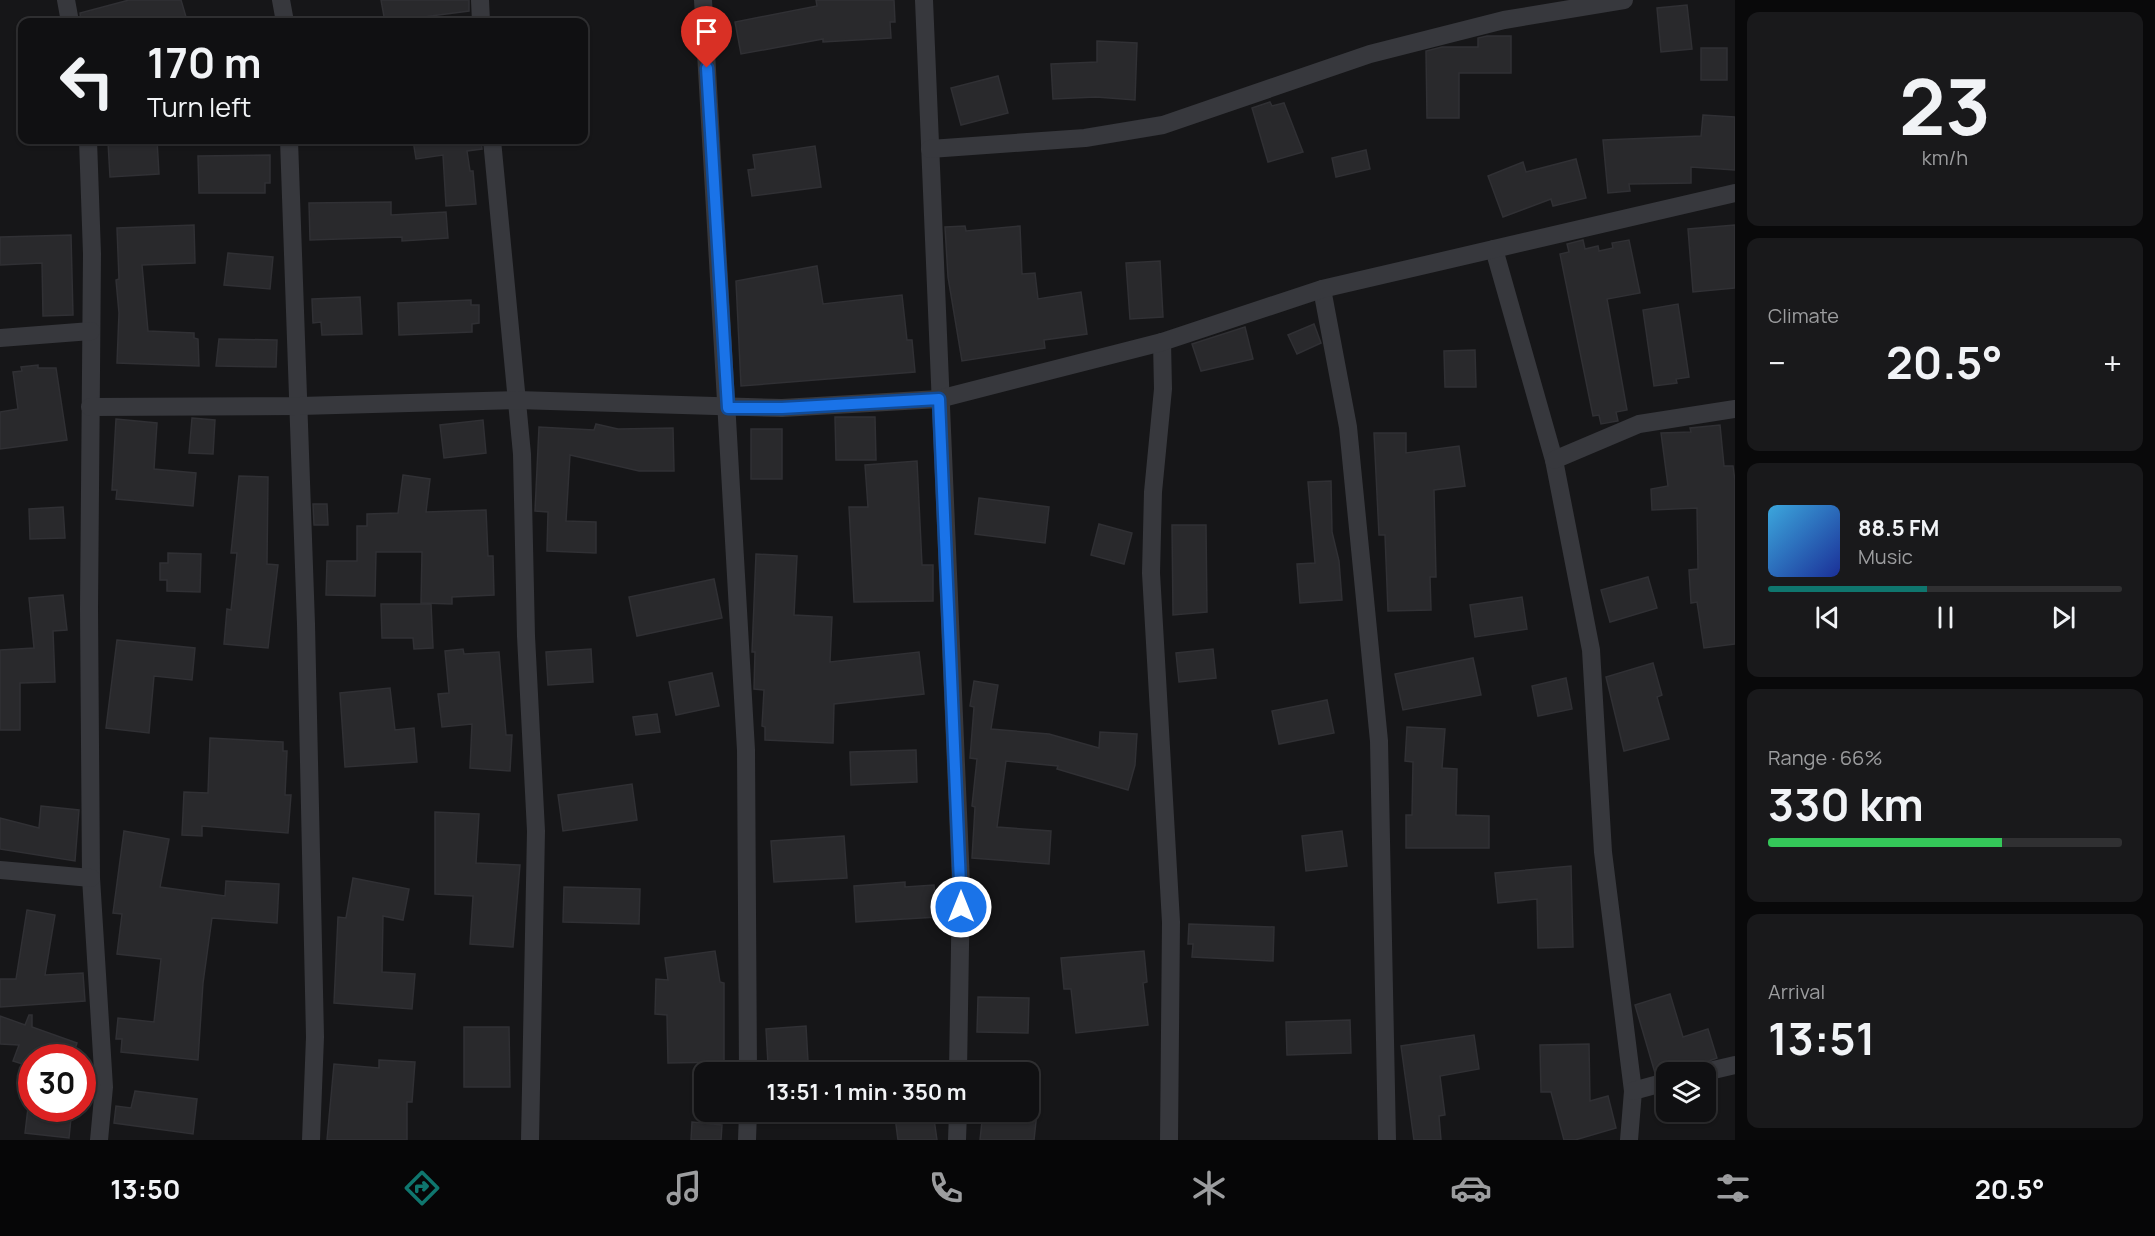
<!DOCTYPE html>
<meta charset="utf-8">
<style>
body{margin:0;font-family:Manrope,sans-serif;background:#19191b;color:#f1f3f6;height:100vh;display:flex;flex-direction:column;font-size:22px;white-space:nowrap}
*{box-sizing:border-box;margin:0}
p{font-size:20px;color:#9c9d9f}
.icon{flex:none;width:33px;height:33px;fill:none;stroke:currentColor;stroke-width:2;stroke-linecap:round;stroke-linejoin:round}
.map{position:relative;flex:1;overflow:hidden}
.panel{display:flex;flex-direction:column;gap:12px;padding:12px;background:#09090a;width:420px}
.panel>*{flex:none}
.guide{position:absolute;left:18px;top:18px;width:570px;height:126px;border-radius:12px;box-shadow:0 2px 4px #0004,0 0 0 2px #303032;background:#101012;color:#f1f3f6;overflow:hidden}
.fabs{position:absolute;left:1656px;top:1062px;display:grid;gap:12px}
.fabs a{display:grid;place-items:center;width:60px;height:60px;border-radius:12px;background:#101012;box-shadow:0 2px 4px #0004,0 0 0 2px #303032;font-size:30px}
.speed{position:absolute;left:18px;top:1044px;display:flex;gap:12px;font-size:30px;font-weight:700;text-align:center}
.speed>*{display:grid;place-content:center;width:78px;height:78px;border-radius:50%;background:#101012;box-shadow:0 2px 4px #0004,0 0 0 2px #303032;line-height:1}
.speed .limit{border:9px solid #d22;background:#fff;color:#111}
.pin{position:absolute;display:grid;place-items:center;width:51px;height:51px;color:#fff;margin:-62px -26px;border-radius:50% 50% 50% 0;rotate:-45deg;box-shadow:0 0 6px #0007}
.pin .icon{rotate:45deg}
.me{position:absolute;width:66px;margin:-33px;rotate:0deg;stroke-linejoin:round;filter:drop-shadow(0 0 4px #0008)}
.turn{display:flex;align-items:center;gap:21px;height:126px;padding:0 30px;font-size:27px}
.turn .icon{width:78px;height:78px;stroke-width:2.5}
.turn b{display:block;font-size:42px;line-height:51px}
.big{font-size:45px;font-weight:700;line-height:1.1}
.panel .card{flex:1;display:flex;flex-direction:column;justify-content:center;gap:9px;min-width:0;padding:0 21px;border-radius:12px;background:#19191b}
.panel .dial{align-items:center;gap:0}
.dial b{font-size:78px;line-height:1}
.song{display:flex;align-items:center;gap:18px}
.cover{width:72px;height:72px;border-radius:9px;background:linear-gradient(135deg,hsl(200 70% 55%),hsl(230 70% 35%))}
.played{height:6px;border-radius:3px;background:linear-gradient(90deg,#0f766e 45%,#303032 45%)}
.keys{display:flex;justify-content:space-around;direction:ltr}
.heat{display:flex;justify-content:space-between;align-items:center;font-size:33px;direction:ltr}
.charge{height:9px;border-radius:4px;background:linear-gradient(90deg,#34c759 66%,#303032 0)}
.trip{position:absolute;left:694px;top:1062px;width:345px;height:60px;border-radius:12px;background:#101012;box-shadow:0 2px 4px #0004,0 0 0 2px #303032;font-weight:700;line-height:60px;text-align:center}
.tabs{display:flex;height:96px;justify-content:space-around;align-items:center;background:#060607;color:#9c9d9f}
.tabs .icon{width:42px;height:42px}
.tabs .selected{color:#0f766e}
.tabs b{font-size:27px;color:#f1f3f6}
main{display:flex;flex:1;min-height:0}
.map>svg:first-child{display:block}
.building{fill:#29292c;stroke:#303034;stroke-width:1.5}
.lines{fill:none;stroke-linecap:round;stroke-linejoin:round}
.minor{stroke:#37383d;stroke-width:18}
.route-casing{stroke:#114b97;stroke-width:15}
.route{stroke:#1a73e8;stroke-width:10}
</style>
<main>
<div class="map">
<svg width="1735" height="1140" viewBox="0 0 1735 1140">
<rect width="100%" height="100%" fill="#161618"/>
<g class="building">
<path d="M129 0H181L186 17 166 22H81L80 13Z"/>
<path d="M381 0H469V11L385 22Z"/>
<path d="M816 0H894L895 22H890L891 38 823 42V39L741 54 735 22 817 6Z"/>
<path d="M1687 5 1692 49 1661 52 1657 8Z"/>
<path d="M1487 36H1511V73H1459V118H1427L1426 51 1442 47H1478V38Z"/>
<path d="M1097 41 1137 43 1135 100 1096 97 1053 99 1051 64 1097 62Z"/>
<rect x="1701" y="48" width="26" height="32"/>
<path d="M998 76 1008 113 961 125 951 88Z"/>
<path d="M1270 102 1272 106 1284 103 1303 152 1268 162 1252 108Z"/>
<path d="M1703 115 1735 117V170L1691 167V183L1629 184 1630 191 1608 193 1603 140 1701 136Z"/>
<path d="M157 140 159 174 110 177 108 142Z"/>
<path d="M413 140H481L482 149 467 151 470 171H473L476 204 446 206 443 155 416 159Z"/>
<path d="M815 146 821 187 752 196 748 170 755 169 753 155Z"/>
<path d="M1366 150 1370 169 1336 177 1332 158Z"/>
<path d="M270 155V183H265V193H199L198 156Z"/>
<path d="M1576 159 1586 198 1553 206 1551 199 1503 217 1488 176 1523 162 1526 172Z"/>
<path d="M391 202V215L446 212 448 238 402 241V237L310 240 309 203Z"/>
<path d="M194 225 195 263 142 265 148 331 194 333V338L198 339 199 366 117 363 119 313 116 280 119 279 117 228Z"/>
<path d="M1735 225V288L1693 292 1688 229Z"/>
<path d="M965 226 966 231 1020 226 1022 274 1035 273 1038 299 1081 292 1087 334 1044 340 1045 348 962 361 948 277 945 227Z"/>
<path d="M71 235 73 315 43 316 42 263 0 265V237Z"/>
<path d="M1583 240 1585 249 1598 246 1599 251 1613 248 1612 243 1629 240 1640 293 1607 299 1627 410 1616 412 1618 421 1601 424 1599 415 1593 416 1560 254 1569 252 1567 244Z"/>
<path d="M228 253 273 257 270 289 224 285Z"/>
<path d="M1160 261 1163 317 1130 319 1126 263Z"/>
<path d="M817 266 823 304 902 295 907 340H912L915 372 741 386 736 281Z"/>
<path d="M360 297 362 334 322 335 321 322 313 323 312 299Z"/>
<path d="M471 300V305H479V323L472 324V332L399 335 398 303Z"/>
<path d="M1678 304 1689 377 1676 379 1677 383 1654 386 1643 310Z"/>
<path d="M1314 324 1321 343 1297 354 1288 335Z"/>
<path d="M1245 327 1253 359 1201 371 1192 344Z"/>
<path d="M219 339 277 340 276 367 216 366Z"/>
<path d="M1475 350 1476 387H1445L1444 351Z"/>
<path d="M38 365V368H56L67 440 0 449V412L18 409 13 372 22 371 21 367Z"/>
<path d="M835 417H875L876 460H836Z"/>
<path d="M192 418 215 420 213 454 189 453Z"/>
<path d="M116 419 157 423 154 469 196 473 193 506 116 499 117 490H112Z"/>
<path d="M483 420 486 453 444 458 440 425Z"/>
<path d="M596 424 618 429 673 428 674 471H639L570 455 566 521 596 522V553L547 551 548 512 535 511 539 427 594 430Z"/>
<path d="M1720 425 1724 466H1733L1735 481V644L1704 648 1697 602 1691 603 1689 570 1698 569 1697 508 1652 510 1651 489 1668 486 1661 433 1691 432 1690 428Z"/>
<rect x="751" y="429" width="31" height="50"/>
<path d="M1374 433H1406V453L1459 446 1465 486 1434 490 1436 577H1430L1431 610 1388 611 1385 535H1379Z"/>
<path d="M917 461 922 565H933V601L854 602 849 507H868L865 465Z"/>
<path d="M403 475 430 479 426 512 486 510 488 556H493L494 595 452 597V604L421 603 422 552H376L375 596 326 595 327 561H357V526H367V514L398 513Z"/>
<path d="M239 476 268 477 267 564 278 565 268 648 224 644 227 609 231 610 237 553H231Z"/>
<path d="M1331 481 1332 532 1339 561 1342 600 1300 603 1297 564 1315 563 1308 482Z"/>
<path d="M979 498 1049 507 1045 543 975 534Z"/>
<path d="M313 504H327L328 525H314Z"/>
<path d="M63 507 65 538 30 539 29 509Z"/>
<path d="M1099 524 1132 533 1124 564 1091 555Z"/>
<path d="M1172 525H1206L1207 612 1173 615Z"/>
<path d="M168 553 201 554 200 592 167 591V580H160V563H168Z"/>
<path d="M756 554 797 556 794 615 832 617 830 662 919 652 924 694 834 704 833 743 765 740V727L762 726 764 690 754 689 755 652H752Z"/>
<path d="M1648 577 1657 608 1610 622 1601 590Z"/>
<path d="M714 579 722 618 637 636 629 597Z"/>
<path d="M63 595 67 630 53 631 55 682 20 683V730H0V650L34 648 29 598Z"/>
<path d="M1522 597 1527 629 1475 637 1470 605Z"/>
<path d="M381 604H431L433 648 414 649 413 638H382Z"/>
<path d="M117 640 195 648 192 680 154 676 149 733 106 728Z"/>
<path d="M463 649 464 654 499 652 506 735H512L510 771 470 768 472 724 442 727 438 694 449 693 445 651Z"/>
<path d="M591 649 593 682 548 685 546 652Z"/>
<path d="M1213 649 1216 678 1179 682 1176 653Z"/>
<path d="M1473 658 1481 695 1403 710 1395 674Z"/>
<path d="M1653 663 1662 695 1657 697 1669 739 1624 751 1606 677Z"/>
<path d="M712 673 719 706 676 715 669 682Z"/>
<path d="M1566 678 1572 709 1538 716 1532 686Z"/>
<path d="M974 681 998 685 991 729 1049 734 1099 748 1100 732 1137 734 1135 765 1128 790 1057 769 1058 766 1006 761 997 827 1051 831 1049 864 972 858 975 807 972 806 977 759 970 758 974 707 970 706Z"/>
<path d="M390 688 395 730 414 728 417 762 345 767 340 693Z"/>
<path d="M1327 700 1334 733 1279 744 1272 711Z"/>
<path d="M657 714 660 732 636 735 633 717Z"/>
<path d="M1407 727 1445 729 1442 768 1457 769 1456 815 1489 816V848H1406V815H1412L1413 762 1405 761Z"/>
<path d="M210 738 283 742V751H287L285 795H291L288 833 202 826V836L182 835 184 792 208 793Z"/>
<path d="M916 750 917 782 851 785 850 752Z"/>
<path d="M632 784 637 820 563 831 558 795Z"/>
<path d="M41 806 79 810 75 861 0 849V818L39 828Z"/>
<path d="M435 812 479 814 476 863 520 865 513 947 470 944 473 896 435 894Z"/>
<path d="M124 831 169 839 160 887 225 896 226 881 279 884 277 923 212 918 203 983 198 1060 121 1052 122 1039H116L118 1018 154 1022 161 959 117 954 122 914 113 913Z"/>
<path d="M1342 831 1347 866 1306 871 1302 836Z"/>
<path d="M844 836 847 878 774 882 771 841Z"/>
<path d="M1571 866 1573 947 1538 948 1537 899 1498 903 1495 873Z"/>
<path d="M353 878 409 889 403 920 383 916 382 972 415 974 412 1009 334 1003 338 917 346 918Z"/>
<path d="M905 882V887L934 885 937 917 856 922 854 886Z"/>
<path d="M564 887 640 889 639 924 563 922Z"/>
<path d="M27 910 55 915 45 975 83 973 85 1001 0 1007V979H16Z"/>
<path d="M1189 924 1274 927 1273 961 1192 957 1193 944H1188Z"/>
<path d="M715 951 720 982 724 983V1062L668 1063 667 1015 655 1014 656 979 668 980 665 958Z"/>
<path d="M1144 951 1147 982 1143 983 1148 1025 1076 1033 1071 989H1064L1061 958Z"/>
<path d="M1670 994 1683 1037 1708 1029 1717 1058 1679 1072 1655 1073 1635 1005Z"/>
<path d="M978 997 1029 998 1028 1033 977 1032Z"/>
<path d="M29 1015H32V1027L77 1043 72 1058H32V1067L13 1061 19 1045 0 1044V1016L25 1025Z"/>
<path d="M1350 1020 1351 1053 1287 1055 1286 1022Z"/>
<path d="M806 1026 808 1061 768 1064 766 1029Z"/>
<path d="M464 1027H509L510 1087H464Z"/>
<path d="M1474 1035 1479 1069 1440 1076 1445 1115 1439 1116 1441 1140H1414L1401 1046Z"/>
<path d="M1589 1044 1590 1101 1608 1096 1616 1128 1575 1140H1564L1551 1092H1541L1540 1045Z"/>
<path d="M379 1060 415 1062 412 1102H407V1140H327L334 1064 379 1068Z"/>
<path d="M135 1091 197 1099 193 1134 114 1123 116 1106 131 1108Z"/>
<path d="M28 1108H72L69 1138 25 1133Z"/>
<path d="M933 1112 937 1140H898L895 1117Z"/>
<path d="M983 1112H1037L1034 1140H980Z"/>
<path d="M692 1122 722 1125 721 1140H691Z"/>
</g>
<g class="lines">
<g class="minor">
<path d="M66 0 70 22"/>
<path d="M281 0 285 22"/>
<path d="M480 0 481 22"/>
<path d="M703 0 746 750 748 1072"/>
<path d="M924 0 961 884 958 1072"/>
<path d="M88 140 92 254 89 609 91 878 104 1087 99 1140"/>
<path d="M289 140 306 624 315 1037 311 1140"/>
<path d="M492 140 522 454 526 636 536 831 530 1140"/>
<path d="M930 149 1085 138 1163 125 1370 54 1504 20 1624 0"/>
<path d="M1494 249 1554 460 1591 650 1603 852 1633 1091 1629 1140"/>
<path d="M1322 289 1348 427 1379 741 1387 1140"/>
<path d="M0 338 91 331"/>
<path d="M1162 342 1163 389 1153 492 1151 573 1171 922 1169 1140"/>
<path d="M90 407 300 406 517 400 782 408 939 399 1162 342 1322 289 1735 193"/>
<path d="M1554 460 1639 424 1735 409"/>
<path d="M0 870 91 878"/>
<path d="M1705 1072 1735 1065"/>
<path d="M1633 1091 1666 1082"/>
<path d="M747 1140 748 1112"/>
<path d="M957 1140 958 1112"/>
</g>
</g>
<g class="lines">
<defs>
<path id="route" d="M707 68 728 408H782L939 399 961 907"/>
</defs>
<use href="#route" class="route-casing"/>
<use href="#route" class="route"/>
</g>
</svg>
<div class="fabs">
<a><svg class="icon" aria-label="layers" viewBox="0 0 24 24"><path d="M12 4l9 5-9 5-9-5zM3 14l9 5 9-5"/></svg></a>
</div>
<div class="speed"><div class="limit">30</div></div>
<div class="pin" style="left:707px;top:68px;background:#d93025"><svg class="icon" aria-label="arrive" viewBox="0 0 24 24"><path d="M6 21V4h12l-3 4 3 4H6"/></svg></div>
<svg class="me" style="left:961px;top:907px" viewBox="-20 -20 40 40"><circle r="17" fill="#1a73e8" stroke="#fff" stroke-width="3"/><path d="M0-11L8 9 0 5-8 9z" fill="#fff"/></svg>
<div class="trip">13:51 · 1 min · 350 m</div>
<div class="guide">
<div class="turn"><svg class="icon" aria-label="left" viewBox="0 0 24 24"><path d="M17 20v-9H6M10 6l-5 5 5 5"/></svg><div><b>170 m</b>Turn left</div></div>
</div>
</div>
<section class="panel">
<div class="card dial"><b>23</b><p>km/h</p></div>
<div class="card"><p>Climate</p>
<div class="heat"><a>−</a><b class="big">20.5°</b><a>+</a></div>
</div>
<div class="card">
<div class="song"><i class="cover"></i><div><b>88.5 FM</b><p>Music</p></div></div>
<div class="played"></div>
<div class="keys"><svg class="icon" aria-label="previous" viewBox="0 0 24 24"><path d="M18 5L8 12l10 7zM5 5v14"/></svg><svg class="icon" aria-label="pause" viewBox="0 0 24 24"><path d="M8 5v14M16 5v14"/></svg><svg class="icon" aria-label="next" viewBox="0 0 24 24"><path d="M6 5l10 7-10 7zM19 5v14"/></svg></div>
</div>
<div class="card"><p>Range · 66%</p><b class="big">330 km</b><div class="charge"></div></div>
<div class="card"><p>Arrival</p><b class="big">13:51</b></div>
</section>
</main>
<nav class="tabs">
<b>13:50</b>
<svg class="icon selected" aria-label="directions" viewBox="0 0 24 24"><path d="M12 3l9 9-9 9-9-9zM9 14v-3h6M13 9l2 2-2 2"/></svg>
<svg class="icon" aria-label="music" viewBox="0 0 24 24"><path d="M9 18V5l10-2v13"/><circle cx="6" cy="18" r="3"/><circle cx="16" cy="16" r="3"/></svg>
<svg class="icon" aria-label="phone" viewBox="0 0 24 24"><path d="M5 4h4l2 5-3 2q2 4 5 5l2-3 5 2v4C11 20 4 13 5 4z"/></svg>
<svg class="icon" aria-label="climate" viewBox="0 0 24 24"><path d="M12 3v18M4 7l16 10M4 17L20 7"/></svg>
<svg class="icon" aria-label="car" viewBox="0 0 24 24"><path d="M5 17H2v-5l4-1 3-4h7l3 4 3 1v5h-3M9 17h6M6 11h13"/><circle cx="7" cy="17" r="2"/><circle cx="17" cy="17" r="2"/></svg>
<svg class="icon" aria-label="filters" viewBox="0 0 24 24"><path d="M4 7h16M4 17h16"/><circle cx="9" cy="7" r="2"/><circle cx="15" cy="17" r="2"/></svg>
<b>20.5°</b>
</nav>
